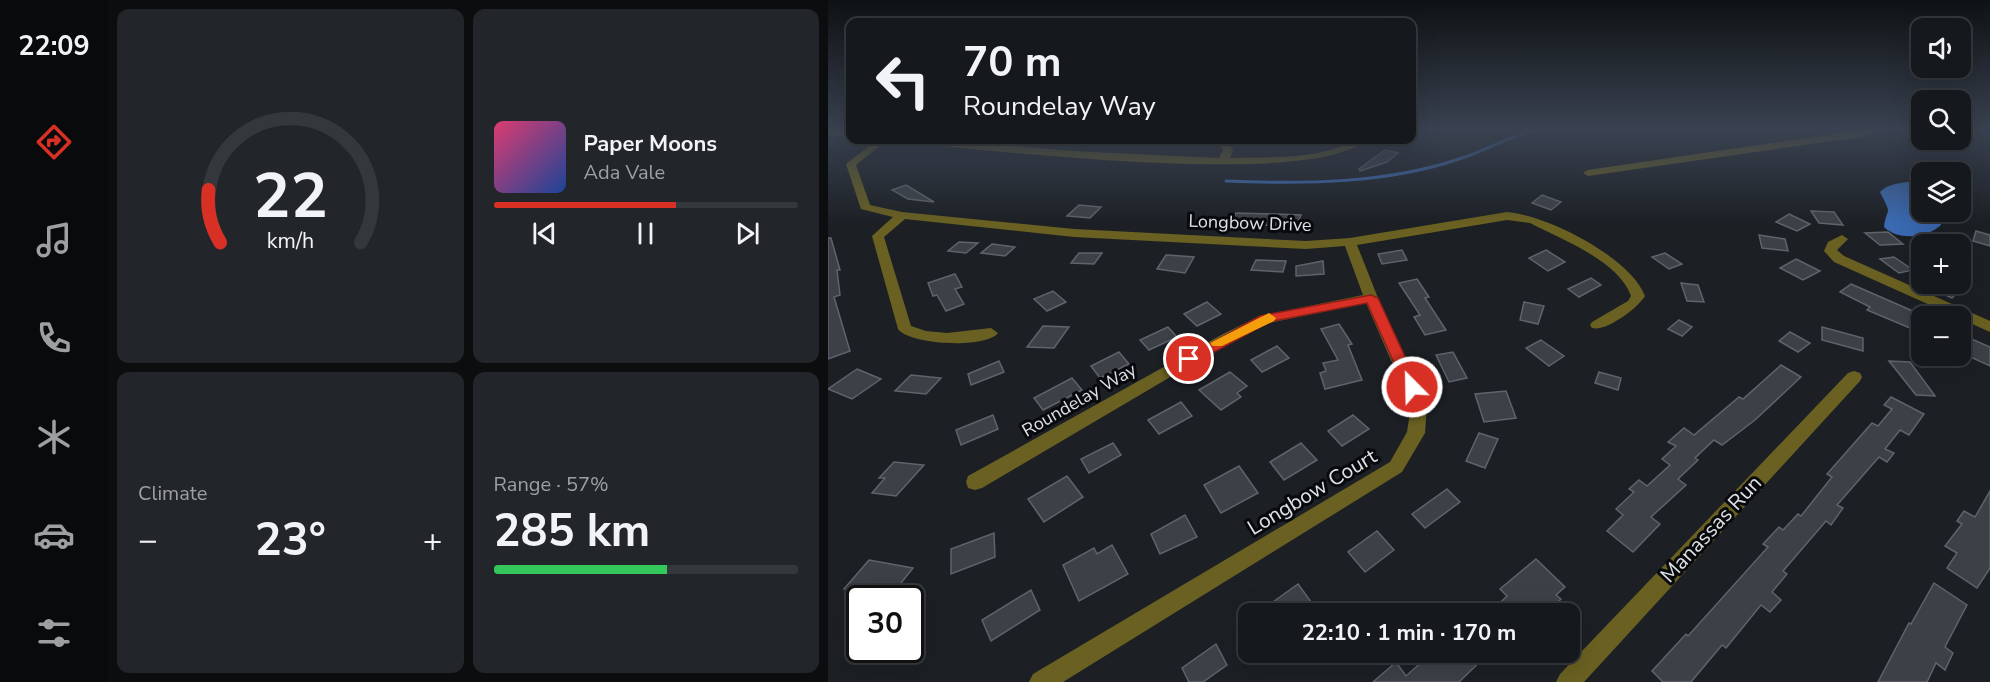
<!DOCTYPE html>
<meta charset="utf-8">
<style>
body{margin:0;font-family:"Nunito Sans",sans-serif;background:#222529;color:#f1f3f6;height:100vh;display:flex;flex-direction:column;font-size:22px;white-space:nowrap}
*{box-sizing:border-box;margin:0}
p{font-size:20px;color:#9da0a3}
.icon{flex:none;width:33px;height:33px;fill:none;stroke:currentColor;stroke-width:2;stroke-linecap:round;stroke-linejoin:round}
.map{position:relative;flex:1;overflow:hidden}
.sheet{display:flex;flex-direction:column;gap:9px;padding:9px;background:#0c0d0f;width:720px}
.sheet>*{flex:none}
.banner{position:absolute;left:18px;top:18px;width:570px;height:126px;border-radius:12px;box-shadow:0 6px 24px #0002,0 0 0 2px #34373b;background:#15181c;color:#f1f3f6;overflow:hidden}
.buttons{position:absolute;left:1083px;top:18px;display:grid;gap:12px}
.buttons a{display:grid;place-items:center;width:60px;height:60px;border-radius:12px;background:#15181c;box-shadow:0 6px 24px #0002,0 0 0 2px #34373b;font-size:30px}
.speed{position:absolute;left:18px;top:585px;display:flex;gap:12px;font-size:30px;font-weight:700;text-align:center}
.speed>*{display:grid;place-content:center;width:78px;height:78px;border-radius:50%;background:#15181c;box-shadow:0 6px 24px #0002,0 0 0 2px #34373b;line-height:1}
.speed .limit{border:3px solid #111;border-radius:9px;background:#fff;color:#111}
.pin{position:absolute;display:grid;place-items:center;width:51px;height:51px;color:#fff;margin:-26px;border:3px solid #fff;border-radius:50%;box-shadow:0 2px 6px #0007}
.me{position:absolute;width:66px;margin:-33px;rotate:337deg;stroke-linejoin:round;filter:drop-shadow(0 0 4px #0008)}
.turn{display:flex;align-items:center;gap:21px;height:126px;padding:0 18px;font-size:27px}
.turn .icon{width:78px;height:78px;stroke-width:2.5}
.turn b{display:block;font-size:42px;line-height:51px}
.big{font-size:45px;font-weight:700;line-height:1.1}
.sheet .card{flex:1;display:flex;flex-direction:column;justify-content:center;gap:9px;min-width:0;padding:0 21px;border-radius:12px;background:#222529}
.sheet .dial{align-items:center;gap:0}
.dial svg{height:156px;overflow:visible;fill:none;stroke:#34373b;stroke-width:7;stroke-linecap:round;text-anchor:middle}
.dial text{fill:#f1f3f6;stroke:none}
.song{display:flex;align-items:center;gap:18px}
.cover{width:72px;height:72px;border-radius:9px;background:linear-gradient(135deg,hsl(340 70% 55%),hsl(220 70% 35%))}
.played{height:6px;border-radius:3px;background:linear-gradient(90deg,#d93025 60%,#34373b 60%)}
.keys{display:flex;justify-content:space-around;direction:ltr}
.heat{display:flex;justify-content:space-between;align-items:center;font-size:33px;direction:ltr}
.charge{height:9px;border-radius:4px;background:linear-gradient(90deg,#34c759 57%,#34373b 0)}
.sheet .tiles{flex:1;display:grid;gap:9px;grid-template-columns:repeat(2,1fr)}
.trip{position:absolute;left:410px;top:603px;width:342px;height:60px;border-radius:12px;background:#15181c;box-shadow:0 6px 24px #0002,0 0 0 2px #34373b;font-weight:700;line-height:60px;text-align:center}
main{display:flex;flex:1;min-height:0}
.tab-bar{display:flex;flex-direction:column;width:108px;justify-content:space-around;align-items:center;background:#080a0b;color:#9da0a3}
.tab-bar .icon{width:42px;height:42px}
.tab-bar .selected{color:#d93025}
.tab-bar b{font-size:27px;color:#f1f3f6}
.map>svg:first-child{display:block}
.water{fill:#3b6ab2}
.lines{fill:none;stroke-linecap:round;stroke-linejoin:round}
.stream{stroke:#3b6ab2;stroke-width:3}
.building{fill:#3d4147;stroke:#5f636a;stroke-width:1.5}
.minor{fill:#696021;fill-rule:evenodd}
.route{fill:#d93025;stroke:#8d1f18;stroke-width:1.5}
.slow{fill:#f59e0b}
.labels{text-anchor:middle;stroke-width:6;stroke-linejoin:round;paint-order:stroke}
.street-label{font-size:18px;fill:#dee1e4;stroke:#08090c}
.near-street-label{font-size:21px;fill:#dee1e4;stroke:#08090c}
</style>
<main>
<nav class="tab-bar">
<b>22:09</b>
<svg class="icon selected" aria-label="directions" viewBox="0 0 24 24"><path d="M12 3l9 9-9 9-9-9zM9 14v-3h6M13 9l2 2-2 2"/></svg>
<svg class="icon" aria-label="music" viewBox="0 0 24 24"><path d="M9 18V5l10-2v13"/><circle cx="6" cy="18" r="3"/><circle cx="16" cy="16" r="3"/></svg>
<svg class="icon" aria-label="phone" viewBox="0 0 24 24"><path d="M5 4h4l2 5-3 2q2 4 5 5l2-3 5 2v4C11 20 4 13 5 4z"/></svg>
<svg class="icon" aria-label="climate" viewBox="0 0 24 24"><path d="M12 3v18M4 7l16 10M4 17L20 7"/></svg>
<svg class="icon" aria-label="car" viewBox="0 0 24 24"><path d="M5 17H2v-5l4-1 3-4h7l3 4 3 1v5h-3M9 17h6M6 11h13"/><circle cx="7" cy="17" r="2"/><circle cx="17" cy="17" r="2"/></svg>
<svg class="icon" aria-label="filters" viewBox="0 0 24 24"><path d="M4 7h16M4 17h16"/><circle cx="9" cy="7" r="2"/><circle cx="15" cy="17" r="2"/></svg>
</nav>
<section class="sheet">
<div class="tiles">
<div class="card dial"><svg viewBox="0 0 100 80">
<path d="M14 69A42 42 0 1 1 86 69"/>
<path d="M14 69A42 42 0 0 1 8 42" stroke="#d93025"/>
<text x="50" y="56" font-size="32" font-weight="700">22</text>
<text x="50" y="72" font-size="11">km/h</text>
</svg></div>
<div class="card">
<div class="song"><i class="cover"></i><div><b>Paper Moons</b><p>Ada Vale</p></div></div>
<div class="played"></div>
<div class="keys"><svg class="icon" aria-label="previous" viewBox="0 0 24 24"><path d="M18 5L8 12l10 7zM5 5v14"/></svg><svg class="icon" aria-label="pause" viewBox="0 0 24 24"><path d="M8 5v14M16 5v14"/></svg><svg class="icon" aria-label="next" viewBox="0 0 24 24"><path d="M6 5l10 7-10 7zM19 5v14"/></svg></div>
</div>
<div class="card"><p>Climate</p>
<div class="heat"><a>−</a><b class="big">23°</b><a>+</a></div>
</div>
<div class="card"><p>Range · 57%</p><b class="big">285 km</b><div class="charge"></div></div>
</div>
</section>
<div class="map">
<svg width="1162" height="682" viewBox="0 0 1162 682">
<rect width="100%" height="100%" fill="#1c2025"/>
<path class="water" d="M1093 181 1094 212H1113V225C1099 238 1070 241 1056 227 1059 205 1065 218 1052 192 1061 182 1081 182 1093 181Z"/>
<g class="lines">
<path class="stream" d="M398 181C476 184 559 184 634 158 661 149 683 135 711 129"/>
</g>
<g class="building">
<path d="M557 150 570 153 559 162 532 171 531 169Z"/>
<path d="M78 185 106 202 80 199 64 190Z"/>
<path d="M714 195 733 202 723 210 704 203Z"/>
<path d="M251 205 273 207 262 218 239 216Z"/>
<path d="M983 211 1006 212 1015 225 991 223Z"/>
<path d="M408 213 448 214 473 215 468 226 402 224Z"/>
<path d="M961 214 982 224 969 231 948 222Z"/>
<path d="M1148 231 1162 235V246L1145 241Z"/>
<path d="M1060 232 1075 244 1052 245 1037 233Z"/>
<path d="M931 235 957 239 960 251 934 248Z"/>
<path d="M0 238H3L12 270H9L12 295 6 297 22 351 0 359Z"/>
<path d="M131 242 150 243 138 253 120 251Z"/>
<path d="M164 244 187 247 177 256 153 253Z"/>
<path d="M574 250 579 260 554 264 550 254Z"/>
<path d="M718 250 737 262 720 271 701 258Z"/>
<path d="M251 253H274L266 264 243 263Z"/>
<path d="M837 253 854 264 841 269 824 257Z"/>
<path d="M338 255H340L366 257 357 273 329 269Z"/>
<path d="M1066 257 1085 270 1071 273 1052 259Z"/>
<path d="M968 259 992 271 975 280 952 268Z"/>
<path d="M428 260 458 261 455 272 423 270Z"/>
<path d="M495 261 496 274 468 276V266Z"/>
<path d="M127 274 134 287 127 289 136 304 118 311 109 295 105 296 100 283Z"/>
<path d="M763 278 773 285 751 297 740 289Z"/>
<path d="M589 279 601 297 597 298 618 330 597 335 586 317 592 315 571 283Z"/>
<path d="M853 283 870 285 876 302 859 301Z"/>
<path d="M1023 284 1094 315V333L1039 310 1042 307 1012 292Z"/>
<path d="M1094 284H1137L1124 298Z"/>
<path d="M225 291 238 302 219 311 206 299Z"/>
<path d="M379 302 393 314 369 326 356 314Z"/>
<path d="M696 302 716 306 710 324 692 320Z"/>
<path d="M851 320 864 327 854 336 840 329Z"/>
<path d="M511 324 524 344 520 345 534 380 497 389 492 373 498 371 495 363 510 360 493 329Z"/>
<path d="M215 326 241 327 226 348 199 347Z"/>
<path d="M340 327 349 337 321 350 312 340Z"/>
<path d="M994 327 1035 338V351L994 340Z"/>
<path d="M962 332 982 343 970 352 951 341Z"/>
<path d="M1132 334 1162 347V366L1132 352Z"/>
<path d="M713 340 736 356 721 366 698 348Z"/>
<path d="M449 346 461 358 434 372 423 360Z"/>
<path d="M291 352 301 364 272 378 263 366Z"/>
<path d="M625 352 639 378 621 382 608 355Z"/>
<path d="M171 361 176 372 143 385 140 374Z"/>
<path d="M1061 361 1082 362 1107 396 1088 395Z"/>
<path d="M953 365 973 377 927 420 894 445 886 440 867 458 870 460 850 479 858 485 823 517 832 524 805 552 779 531 795 515 788 509 806 492 801 489 811 480 819 486 842 465 834 459 848 446 840 442 856 428 866 435 911 397 915 399Z"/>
<path d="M29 369 53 379 24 399 0 389Z"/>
<path d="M402 372 419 386 409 393 413 397 393 410 371 390Z"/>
<path d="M771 372 793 378 790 390 767 383Z"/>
<path d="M83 375 113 378 98 394 67 391Z"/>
<path d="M244 378 254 390 215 410 206 398Z"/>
<path d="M678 391 688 418 656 422 647 394Z"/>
<path d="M1063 397 1096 414 1081 435 1072 430 1057 449 1066 453 1059 462 1051 457 1009 505 1015 508 1003 525 998 521 955 571 959 574 944 592 953 600 942 612 933 605 898 648 894 645 863 682H835L824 671 858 634 860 636 940 547 935 544 951 527 955 530 970 514 973 516 1004 477 999 474 1044 423 1050 426 1064 409 1056 405Z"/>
<path d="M353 402 364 416 331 434 320 420Z"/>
<path d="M165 415 170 429 133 445 128 430Z"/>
<path d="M525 415 541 429 514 446 500 431Z"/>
<path d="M651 433 670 439 657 468 638 461Z"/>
<path d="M285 443 293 455 261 473 253 459Z"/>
<path d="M473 443 489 460 456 480 442 462Z"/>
<path d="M66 462 96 465 68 496 44 493 57 478H51Z"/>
<path d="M411 466 430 493 393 513 376 485Z"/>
<path d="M239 476 255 497 216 522 200 499Z"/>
<path d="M619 489 632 502 597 528 584 514Z"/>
<path d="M1162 491V568L1149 588 1119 568 1129 553 1117 546 1134 524 1129 521 1136 511 1147 517Z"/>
<path d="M357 515 369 537 332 554 323 534Z"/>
<path d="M549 531 566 550 537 572 520 552Z"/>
<path d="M166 533 167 557 123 574V549Z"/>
<path d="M284 545 300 574 251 601 235 565 266 548 269 554Z"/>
<path d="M708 559 737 587 728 595 733 599 717 614H660L679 596 672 589Z"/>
<path d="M41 560 85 568 62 597 16 589Z"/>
<path d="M1106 583 1139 605 1117 647 1125 653 1117 670 1108 663 1099 682H1050L1081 623 1083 624Z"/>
<path d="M470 584 484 603 470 614H443L438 607Z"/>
<path d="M203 590 212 610 163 641 154 620Z"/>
<path d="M388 644 399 665 375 682H361L354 668Z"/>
<path d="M605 652H662L631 682H545L568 662 578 676Z"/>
</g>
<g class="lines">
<g class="minor">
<path d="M0 129 22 131V137L0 135Z"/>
<path d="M1039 129H1054L1032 137 760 176 755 173 760 170Z"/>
<path d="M49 140H59L28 165 42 205 74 212 246 229 478 241 522 238 679 212C719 215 802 257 817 296 810 308 778 332 764 328L762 325 764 322 800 301 803 296C791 261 733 239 702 223L679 220 529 245 550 298 599 406 597 433 574 472 235 682H201L205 674 562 462 579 432 583 406 538 303 441 323 405 340 154 488 147 490 140 488 138 482 140 476 395 334 432 316 535 295 517 246 478 249 246 237 77 219 56 237 83 326 98 331 119 333 163 328 170 333C158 349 82 345 70 329L44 236 65 217 33 209 18 164Z"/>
<path d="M77 140H110L245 151 391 158 395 150 390 140H398L405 150 402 158C435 157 471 159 502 150 515 147 524 138 538 140 483 189 164 150 82 143Z"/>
<path d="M1014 235 1020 239 1009 250 1016 256 1162 321V332L1006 262 996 251 1000 242Z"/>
<path d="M1026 371 1032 373 1034 377 1032 381 756 682H728L732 674 1020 373Z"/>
</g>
</g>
<linearGradient id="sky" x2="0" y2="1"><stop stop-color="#0f1214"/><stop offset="0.58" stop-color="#3a4251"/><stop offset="1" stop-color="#3a4251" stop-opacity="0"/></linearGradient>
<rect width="1162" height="224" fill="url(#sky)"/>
<path class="route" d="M543 295 550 298 591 387 589 391 584 393 577 387 539 303 441 322 366 363 361 364 354 359 432 316Z"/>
<path class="slow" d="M441 313 448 318 446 321 394 346H384L382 343Z"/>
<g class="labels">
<g class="street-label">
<text transform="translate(422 223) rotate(2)" y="6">Longbow Drive</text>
<text transform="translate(251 400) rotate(-30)" y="6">Roundelay Way</text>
</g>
<g class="near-street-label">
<text transform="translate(484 492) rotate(-31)" y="7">Longbow Court</text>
<text transform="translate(883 529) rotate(-47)" y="7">Manassas Run</text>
</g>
</g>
</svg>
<div class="buttons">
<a><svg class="icon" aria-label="sound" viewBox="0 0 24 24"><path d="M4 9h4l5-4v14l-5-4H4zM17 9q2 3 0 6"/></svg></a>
<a><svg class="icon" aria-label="search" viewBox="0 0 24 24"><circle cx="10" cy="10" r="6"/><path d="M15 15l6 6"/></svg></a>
<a><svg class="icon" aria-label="layers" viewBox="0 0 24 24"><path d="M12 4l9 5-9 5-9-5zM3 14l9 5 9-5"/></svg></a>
<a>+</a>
<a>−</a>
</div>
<div class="speed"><div class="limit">30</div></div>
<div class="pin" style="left:361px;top:359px;background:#d93025"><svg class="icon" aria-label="arrive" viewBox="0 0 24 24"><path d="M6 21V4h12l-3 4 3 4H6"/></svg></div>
<svg class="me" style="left:584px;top:387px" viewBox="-20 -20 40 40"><circle r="17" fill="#d93025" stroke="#fff" stroke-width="3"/><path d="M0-11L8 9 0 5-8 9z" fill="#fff"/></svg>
<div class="trip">22:10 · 1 min · 170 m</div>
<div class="banner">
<div class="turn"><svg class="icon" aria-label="left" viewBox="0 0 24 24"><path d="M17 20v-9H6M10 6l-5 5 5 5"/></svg><div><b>70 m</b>Roundelay Way</div></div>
</div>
</div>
</main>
